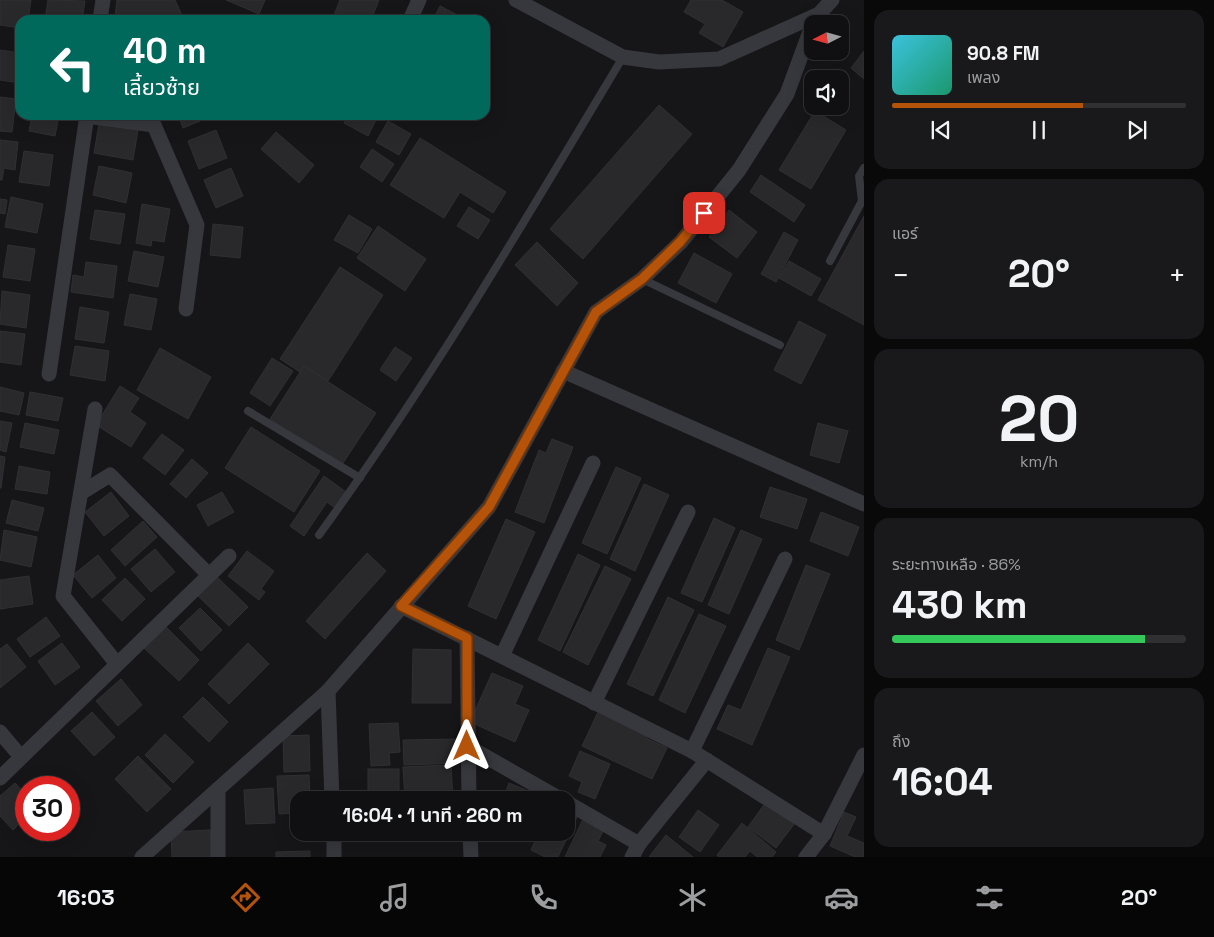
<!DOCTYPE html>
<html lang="th">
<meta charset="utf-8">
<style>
body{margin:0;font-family:"Space Grotesk","Noto Sans Thai",sans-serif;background:#19191b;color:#f1f3f6;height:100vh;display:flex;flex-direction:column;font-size:19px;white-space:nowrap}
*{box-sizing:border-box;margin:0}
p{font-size:16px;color:#9c9d9f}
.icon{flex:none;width:28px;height:28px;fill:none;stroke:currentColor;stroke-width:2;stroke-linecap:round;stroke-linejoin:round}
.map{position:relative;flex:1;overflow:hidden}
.side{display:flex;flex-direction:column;gap:10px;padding:10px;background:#09090a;width:350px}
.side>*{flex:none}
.banner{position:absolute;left:15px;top:15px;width:475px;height:105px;border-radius:15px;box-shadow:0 5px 20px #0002,0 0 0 1px #303032;background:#00695c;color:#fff;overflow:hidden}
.needle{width:32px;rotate:264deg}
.tools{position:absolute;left:804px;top:15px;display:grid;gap:10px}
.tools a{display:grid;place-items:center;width:45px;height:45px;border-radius:10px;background:#101012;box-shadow:0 5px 20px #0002,0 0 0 1px #303032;font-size:25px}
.speed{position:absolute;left:15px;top:776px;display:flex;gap:10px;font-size:25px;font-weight:700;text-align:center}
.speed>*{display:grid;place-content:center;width:65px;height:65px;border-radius:50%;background:#101012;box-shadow:0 5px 20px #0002,0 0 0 1px #303032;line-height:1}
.speed .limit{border:8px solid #d22;background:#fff;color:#111}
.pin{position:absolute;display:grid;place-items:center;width:42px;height:42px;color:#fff;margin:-21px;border-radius:10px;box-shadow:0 2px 8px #0006}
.me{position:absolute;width:55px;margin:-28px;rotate:0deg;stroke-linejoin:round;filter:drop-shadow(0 0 4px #0008)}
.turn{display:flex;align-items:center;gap:18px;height:105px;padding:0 25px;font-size:22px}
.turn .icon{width:65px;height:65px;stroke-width:2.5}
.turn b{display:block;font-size:35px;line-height:42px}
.big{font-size:38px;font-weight:600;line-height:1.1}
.side .card{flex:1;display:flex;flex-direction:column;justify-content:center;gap:8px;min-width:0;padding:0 18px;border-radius:15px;background:#19191b}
.side .dial{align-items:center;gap:0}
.dial b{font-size:65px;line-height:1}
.song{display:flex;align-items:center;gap:15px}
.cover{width:60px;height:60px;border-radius:8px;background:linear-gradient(135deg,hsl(190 70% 55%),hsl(160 70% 35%))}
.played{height:5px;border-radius:2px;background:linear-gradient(90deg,#b45309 65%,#303032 65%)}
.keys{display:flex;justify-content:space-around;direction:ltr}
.heat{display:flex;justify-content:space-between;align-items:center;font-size:28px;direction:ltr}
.charge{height:8px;border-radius:4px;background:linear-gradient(90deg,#34c759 86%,#303032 0)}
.trip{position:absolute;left:290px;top:791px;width:285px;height:50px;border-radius:15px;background:#101012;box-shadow:0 5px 20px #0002,0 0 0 1px #303032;font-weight:600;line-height:50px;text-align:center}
.tabs{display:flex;height:80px;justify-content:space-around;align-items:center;background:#060607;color:#9c9d9f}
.tabs .icon{width:35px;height:35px}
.tabs .current{color:#b45309}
.tabs b{font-size:22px;color:#f1f3f6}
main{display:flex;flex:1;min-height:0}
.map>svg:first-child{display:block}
.building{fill:#29292c;stroke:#303034}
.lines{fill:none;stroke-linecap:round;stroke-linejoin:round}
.lane{stroke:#37383d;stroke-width:8}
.street{stroke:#37383d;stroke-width:15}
.route-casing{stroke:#753606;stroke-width:12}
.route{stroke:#b45309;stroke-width:9}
</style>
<main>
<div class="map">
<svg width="864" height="857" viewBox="0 0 864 857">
<rect width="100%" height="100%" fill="#161618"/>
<g class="building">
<path d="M0 0H31L28 20H20V28L0 25Z"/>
<path d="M48 0 85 1 82 20H45Z"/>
<path d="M117 0H175L184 20H137L115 17Z"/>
<path d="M226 0H265L259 14Z"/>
<path d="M340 0H379L371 20H332Z"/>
<path d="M691 0H722L743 12 723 47 699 33 705 24 684 12Z"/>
<path d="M440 6 467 20H433Z"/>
<path d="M0 50 20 53V83L0 80Z"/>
<path d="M864 51V79L851 68Z"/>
<path d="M0 97 16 99 12 132 0 131Z"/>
<path d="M659 105 692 134 583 259 550 229Z"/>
<path d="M815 111 846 130 811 189 779 170Z"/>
<path d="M32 115H59L55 136 29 131Z"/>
<path d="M178 115H209L210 117 183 128Z"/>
<path d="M348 115H376L378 116 368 136 344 123Z"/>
<path d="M388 121 411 134 399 155 376 142Z"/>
<path d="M99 124 138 130 133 160 94 153Z"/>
<path d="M216 130 227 158 199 169 188 141Z"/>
<path d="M276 132 314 165 299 183 261 149Z"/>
<path d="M420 138 506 192 493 213 460 192 444 218 390 185Z"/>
<path d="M0 140 18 142 15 170 4 168 2 180H0Z"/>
<path d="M372 149 394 164 382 182 360 167Z"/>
<path d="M24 151 53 155 49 186 19 182Z"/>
<path d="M99 166 132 173 126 203 93 195Z"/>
<path d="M231 168 243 196 216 208 204 180Z"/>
<path d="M761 175 805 205 794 222 750 192Z"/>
<path d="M11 197 43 204 37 233 5 227Z"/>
<path d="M0 199 7 200 5 214 0 213Z"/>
<path d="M142 204 170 209 164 242 152 240 151 246 136 243Z"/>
<path d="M469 207 490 220 478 239 457 226Z"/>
<path d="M95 210 125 214 120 244 90 239Z"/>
<path d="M729 210 757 232 737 258 709 237Z"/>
<path d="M349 215 372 229 358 253 334 240Z"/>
<path d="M864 216V325L818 300Z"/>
<path d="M213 224 243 227 240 258 210 255Z"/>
<path d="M378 226 426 259 405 291 357 258Z"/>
<path d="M784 232 798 240 776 282 761 274Z"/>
<path d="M537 242 578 283 557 306 515 265Z"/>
<path d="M8 245 35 249 30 281 3 277Z"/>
<path d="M134 251 164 257 158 287 128 281Z"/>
<path d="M694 253 732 274 716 303 678 283Z"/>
<path d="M789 261 821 279 811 296 779 278Z"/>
<path d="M86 262 117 266 113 298 71 292 73 275 84 277Z"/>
<path d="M340 267 383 295 328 381 304 366 300 372 280 359Z"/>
<path d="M2 291 30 295 26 328 0 324Z"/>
<path d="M130 294 157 299 151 330 124 325Z"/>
<path d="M80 307 109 312 104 343 75 339Z"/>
<path d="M799 321 826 335 801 384 774 370Z"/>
<path d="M0 331 25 334 21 365 0 362Z"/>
<path d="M75 346 109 351 105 381 70 375Z"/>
<path d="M395 347 412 358 396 381 380 370Z"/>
<path d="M160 348 211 377 188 419 137 390Z"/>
<path d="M272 358 293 371 270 406 250 393Z"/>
<path d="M304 366 376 413 341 466 270 419Z"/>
<path d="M120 386 139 398 130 412 146 423 131 447 96 425Z"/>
<path d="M0 387 24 393 19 415 0 411Z"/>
<path d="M30 392 63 398 58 421 26 415Z"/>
<path d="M0 421 12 423 6 452 0 450Z"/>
<path d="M25 423 59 430 54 454 20 447Z"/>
<path d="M818 423 848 431 839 463 810 455Z"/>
<path d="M251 427 320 471 294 512 225 468Z"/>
<path d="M162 434 184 450 165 475 143 458Z"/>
<path d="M552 439 573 447 544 523 515 512 539 450 546 453Z"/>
<path d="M0 456 5 457 1 488H0Z"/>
<path d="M192 459 208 473 186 498 170 484Z"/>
<path d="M19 466 50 472 47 494 15 489Z"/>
<path d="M616 467 641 478 607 554 582 543Z"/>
<path d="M324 476 346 492 335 508 327 502 304 536 290 526Z"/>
<path d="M644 484 669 495 635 571 610 559Z"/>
<path d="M770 487 807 499 797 529 760 517Z"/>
<path d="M111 492 129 516 104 536 85 512Z"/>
<path d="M222 492 234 512 208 526 197 505Z"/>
<path d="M12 500 44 508 38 531 6 523Z"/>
<path d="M821 512 859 527 848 556 810 541Z"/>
<path d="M714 518 735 528 702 602 681 593Z"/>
<path d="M506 519 535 532 496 619 468 606Z"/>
<path d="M143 521 157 537 125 566 111 550Z"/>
<path d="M4 530 37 537 31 567 0 560Z"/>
<path d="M741 530 762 539 729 614 708 605Z"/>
<path d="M155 549 175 572 151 592 131 569Z"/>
<path d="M247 551 274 571 261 589 265 592 259 600 228 576Z"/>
<path d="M367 553 386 571 325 639 306 621Z"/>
<path d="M578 554 600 565 560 651 538 640Z"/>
<path d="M98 555 116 578 92 598 73 575Z"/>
<path d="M806 565 830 574 799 650 776 640Z"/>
<path d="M605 566 631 579 588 665 563 652Z"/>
<path d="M215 575 248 607 229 626 196 594Z"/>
<path d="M29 576 33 604 0 609V580Z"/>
<path d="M125 578 145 599 122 621 102 600Z"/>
<path d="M668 597 694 610 653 696 627 684Z"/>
<path d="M200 608 222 630 201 651 179 628Z"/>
<path d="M699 614 726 626 685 713 659 700Z"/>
<path d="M46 617 60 636 30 657 17 639Z"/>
<path d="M165 626 199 660 179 681 144 648Z"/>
<path d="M62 643 80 667 55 685 38 661Z"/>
<path d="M248 643 269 664 229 704 208 684Z"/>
<path d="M7 644 26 667 0 688V649Z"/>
<path d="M768 648 790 657 752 745 717 729 728 705 741 710Z"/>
<path d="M413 649 451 650V703H412Z"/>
<path d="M492 673 523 686 515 704 529 710 515 742 470 722Z"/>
<path d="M121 679 142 705 118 726 96 701Z"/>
<path d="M203 697 228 722 209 742 183 717Z"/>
<path d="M599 710 648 733 646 738 667 748 652 779 582 746Z"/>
<path d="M92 712 115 737 94 756 71 731Z"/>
<path d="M398 723 400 752 389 753 390 765 371 766 369 724Z"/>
<path d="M165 734 194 762 173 783 145 755Z"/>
<path d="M309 735 310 771 284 772 283 736Z"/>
<path d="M458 739 459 763 404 765 403 740Z"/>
<path d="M580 751 610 764 595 799 578 792 582 782 569 776Z"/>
<path d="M138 756 171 789 147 812 115 779Z"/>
<path d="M451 765 453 800H405L403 767Z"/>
<rect x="368" y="769" width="31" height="31"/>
<path d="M309 775 310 800H299V813L279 814 277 776Z"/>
<path d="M15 783 26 795V817L13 830 0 816V796Z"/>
<path d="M509 783 531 792 528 800H503Z"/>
<path d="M273 788 275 823 246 824 244 790Z"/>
<path d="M766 802 795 823 776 848 748 827Z"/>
<path d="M698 810 719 825 700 852 679 837Z"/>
<path d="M566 812 577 817 558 857H545L531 850 539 832H566Z"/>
<path d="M844 812 856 817 847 836 864 843V857H855L830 846Z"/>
<path d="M584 817 605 827 598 841 606 845 600 857H565Z"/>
<path d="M742 823 776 852 772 857H757L750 851 745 857H719L717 855Z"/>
<path d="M210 830 212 857H172L171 832Z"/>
<path d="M666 835 693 857H649Z"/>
<path d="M310 851V857H276V852Z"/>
</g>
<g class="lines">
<g class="lane">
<path d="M830 261 862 201 859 176 864 168"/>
<path d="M642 279 780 345"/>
<path d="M248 411 360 478"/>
<path d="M319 535C430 382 526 219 623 57"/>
</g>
<g class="street">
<path d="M516 0 623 57 659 62 719 59 819 14 832 0"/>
<path d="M100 20 103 0"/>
<path d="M410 20 419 0"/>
<path d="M86 116 154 125 197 225 186 309"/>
<path d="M563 371 864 504"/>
<path d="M49 374 87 115"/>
<path d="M95 409 63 596 117 664"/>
<path d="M81 493 110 475 209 575"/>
<path d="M401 606 692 751 824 834"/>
<path d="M467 638 469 800"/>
<path d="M502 656 593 463"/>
<path d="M328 691 332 800"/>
<path d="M594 703 688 512"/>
<path d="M0 732 21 757"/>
<path d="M467 746 562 800"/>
<path d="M692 751 785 559"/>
<path d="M0 778 229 556"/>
<path d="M566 802 639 844"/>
<path d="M334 832V857"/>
<path d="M470 832 471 857"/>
<path d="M142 857 328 691 489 507 596 312 642 279 681 242 739 170 787 94 812 26"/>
<path d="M218 857V789"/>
<path d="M632 857 639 844 707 760"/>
<path d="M806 857 824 834 864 755"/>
</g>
</g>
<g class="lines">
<defs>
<path id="route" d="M467 746V638L401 606 489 507 596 312 642 279 680 242 704 213"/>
</defs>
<use href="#route" class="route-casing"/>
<use href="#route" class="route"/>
</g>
</svg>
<div class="tools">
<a><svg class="needle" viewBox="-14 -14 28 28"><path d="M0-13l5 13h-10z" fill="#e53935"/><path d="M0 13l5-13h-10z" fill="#9c9d9f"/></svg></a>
<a><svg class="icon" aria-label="sound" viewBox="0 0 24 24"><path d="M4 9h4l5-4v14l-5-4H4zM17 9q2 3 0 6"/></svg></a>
</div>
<div class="speed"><div class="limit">30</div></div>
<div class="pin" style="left:704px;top:213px;background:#d93025"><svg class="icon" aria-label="arrive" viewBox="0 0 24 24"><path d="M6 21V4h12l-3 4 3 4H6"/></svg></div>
<svg class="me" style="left:467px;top:746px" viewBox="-20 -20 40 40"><path d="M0-17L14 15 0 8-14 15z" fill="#b45309" stroke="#fff" stroke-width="4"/></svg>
<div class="trip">16:04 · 1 นาที · 260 m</div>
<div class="banner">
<div class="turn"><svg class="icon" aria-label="left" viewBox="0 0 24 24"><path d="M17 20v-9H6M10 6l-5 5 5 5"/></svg><div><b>40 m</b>เลี้ยวซ้าย</div></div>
</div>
</div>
<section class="side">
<div class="card">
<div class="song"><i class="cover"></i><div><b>90.8 FM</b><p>เพลง</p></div></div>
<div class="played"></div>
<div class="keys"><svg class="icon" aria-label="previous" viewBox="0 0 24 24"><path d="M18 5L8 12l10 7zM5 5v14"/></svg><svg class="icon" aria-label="pause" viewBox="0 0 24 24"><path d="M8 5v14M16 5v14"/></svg><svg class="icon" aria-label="next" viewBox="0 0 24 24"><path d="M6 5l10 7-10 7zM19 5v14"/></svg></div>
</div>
<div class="card"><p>แอร์</p>
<div class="heat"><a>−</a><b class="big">20°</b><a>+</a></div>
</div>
<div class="card dial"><b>20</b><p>km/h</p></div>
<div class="card"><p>ระยะทางเหลือ · 86%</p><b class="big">430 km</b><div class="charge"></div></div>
<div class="card"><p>ถึง</p><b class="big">16:04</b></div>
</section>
</main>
<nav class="tabs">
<b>16:03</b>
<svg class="icon current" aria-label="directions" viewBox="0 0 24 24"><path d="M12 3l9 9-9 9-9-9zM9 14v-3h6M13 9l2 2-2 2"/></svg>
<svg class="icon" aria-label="music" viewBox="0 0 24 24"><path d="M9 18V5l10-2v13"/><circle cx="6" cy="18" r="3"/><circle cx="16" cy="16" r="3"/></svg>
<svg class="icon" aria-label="phone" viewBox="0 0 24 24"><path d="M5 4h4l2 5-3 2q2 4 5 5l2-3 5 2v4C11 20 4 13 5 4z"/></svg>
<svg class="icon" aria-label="climate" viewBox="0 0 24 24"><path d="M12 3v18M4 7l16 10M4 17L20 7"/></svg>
<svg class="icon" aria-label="car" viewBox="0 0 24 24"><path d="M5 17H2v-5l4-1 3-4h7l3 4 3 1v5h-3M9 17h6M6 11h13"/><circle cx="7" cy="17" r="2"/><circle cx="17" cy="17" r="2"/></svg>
<svg class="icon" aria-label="filters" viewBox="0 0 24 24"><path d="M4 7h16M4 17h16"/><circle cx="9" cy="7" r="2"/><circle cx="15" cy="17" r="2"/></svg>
<b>20°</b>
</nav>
